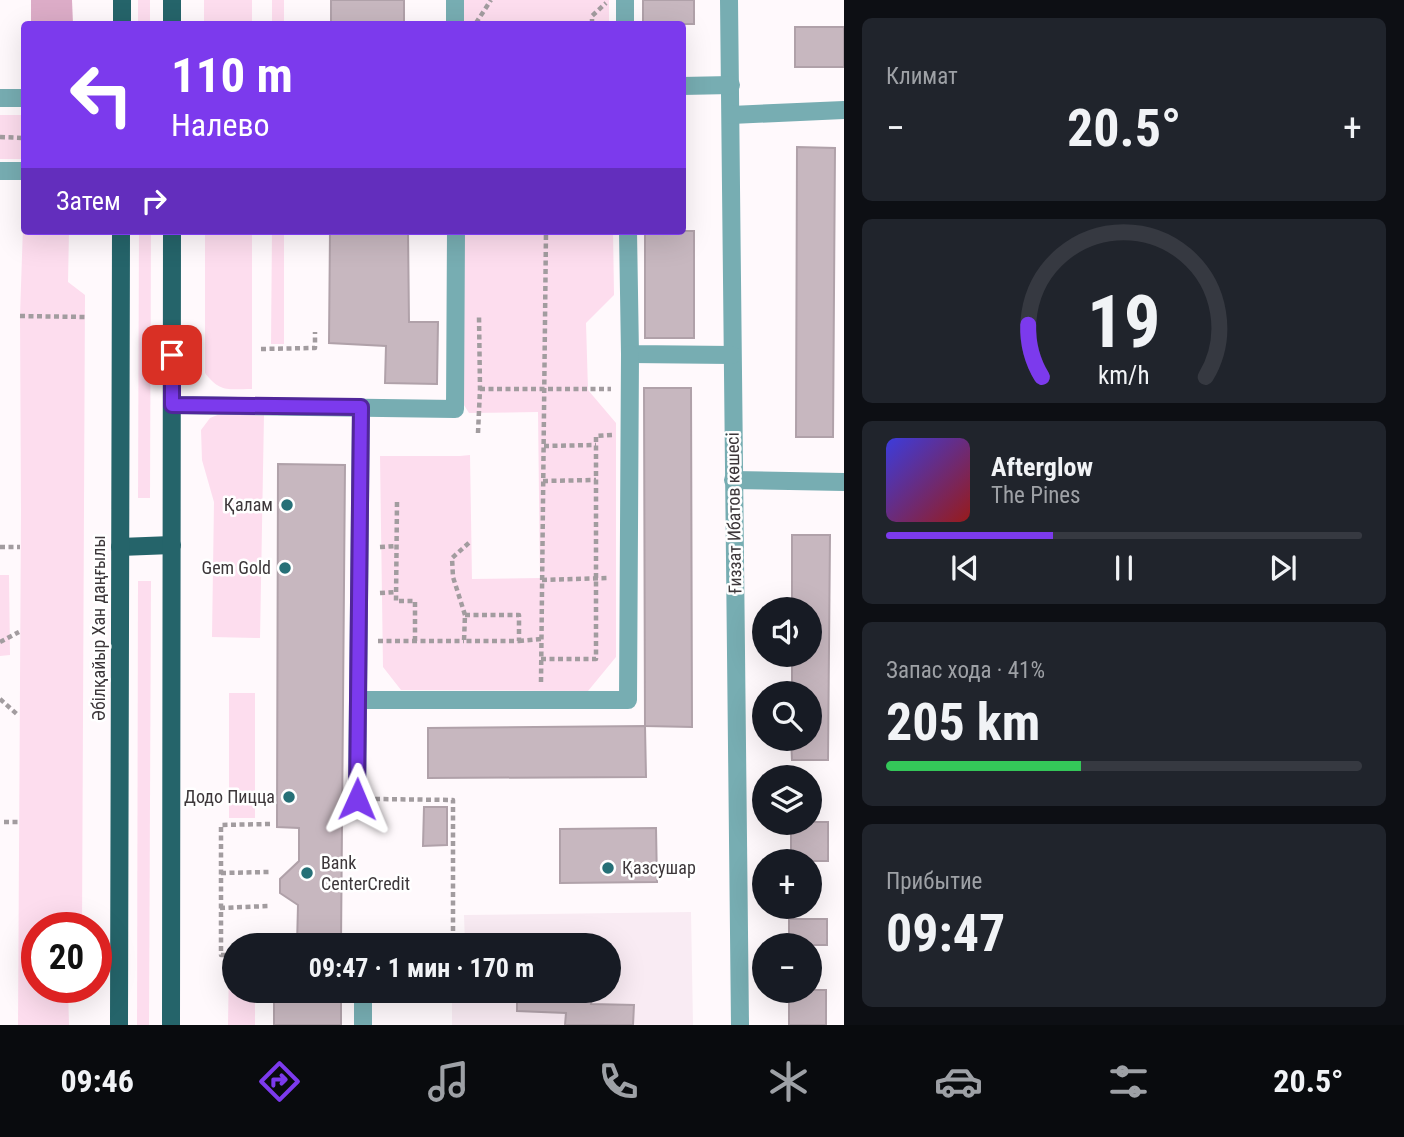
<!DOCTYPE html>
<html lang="ru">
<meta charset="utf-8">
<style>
body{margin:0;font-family:"Roboto Condensed",sans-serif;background:#20242c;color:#f1f3f6;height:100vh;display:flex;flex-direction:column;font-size:26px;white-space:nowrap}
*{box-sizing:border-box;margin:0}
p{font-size:23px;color:#9ea1a6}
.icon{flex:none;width:38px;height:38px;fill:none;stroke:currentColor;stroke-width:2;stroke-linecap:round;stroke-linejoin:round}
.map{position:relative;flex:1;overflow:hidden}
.side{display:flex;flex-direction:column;gap:18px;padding:18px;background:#0d0f14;width:560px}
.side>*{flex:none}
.banner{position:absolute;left:21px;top:21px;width:665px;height:214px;border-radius:7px;box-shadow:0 7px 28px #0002;background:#7c3aed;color:#fff;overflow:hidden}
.buttons{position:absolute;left:752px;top:597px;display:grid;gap:14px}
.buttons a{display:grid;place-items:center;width:70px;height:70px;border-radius:50%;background:#171b24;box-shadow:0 7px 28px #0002;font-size:35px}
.speed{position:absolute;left:21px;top:912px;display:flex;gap:14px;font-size:35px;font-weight:700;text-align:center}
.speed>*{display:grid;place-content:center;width:91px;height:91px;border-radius:50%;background:#171b24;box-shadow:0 7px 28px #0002;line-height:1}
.speed .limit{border:10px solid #d22;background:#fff;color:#111}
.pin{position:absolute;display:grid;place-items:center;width:60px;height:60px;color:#fff;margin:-30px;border-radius:14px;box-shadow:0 4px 10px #0006}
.me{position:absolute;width:77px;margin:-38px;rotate:1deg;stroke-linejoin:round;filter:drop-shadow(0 0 5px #0008)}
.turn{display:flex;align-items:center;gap:24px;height:147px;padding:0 35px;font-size:32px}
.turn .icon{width:91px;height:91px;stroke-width:2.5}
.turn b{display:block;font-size:49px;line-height:60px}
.then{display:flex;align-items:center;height:66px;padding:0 35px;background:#0003;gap:14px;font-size:26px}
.big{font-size:52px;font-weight:700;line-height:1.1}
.side .tile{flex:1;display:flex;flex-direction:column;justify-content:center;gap:10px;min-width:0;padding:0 24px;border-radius:10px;background:#20242c}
.side .dial{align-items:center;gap:0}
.dial svg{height:182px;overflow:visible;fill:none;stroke:#363941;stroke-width:7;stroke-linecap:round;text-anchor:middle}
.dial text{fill:#f1f3f6;stroke:none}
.song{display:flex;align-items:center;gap:21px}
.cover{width:84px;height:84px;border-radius:10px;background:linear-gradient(135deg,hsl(240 70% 55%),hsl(0 70% 35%))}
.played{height:7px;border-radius:4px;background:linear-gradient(90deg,#7c3aed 35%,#363941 35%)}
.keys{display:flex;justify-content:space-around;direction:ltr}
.heat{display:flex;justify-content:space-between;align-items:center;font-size:38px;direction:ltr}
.charge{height:10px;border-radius:5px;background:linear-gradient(90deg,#34c759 41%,#363941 0)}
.trip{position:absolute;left:222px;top:933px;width:399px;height:70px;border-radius:35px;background:#171b24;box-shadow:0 7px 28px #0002;font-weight:700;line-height:70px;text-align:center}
.tab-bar{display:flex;height:112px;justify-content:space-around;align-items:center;background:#090b0e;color:#9ea1a6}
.tab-bar .icon{width:49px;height:49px}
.tab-bar .on{color:#7c3aed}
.tab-bar b{font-size:32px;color:#f1f3f6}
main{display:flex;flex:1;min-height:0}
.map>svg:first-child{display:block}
.built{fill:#f9ebf3}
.green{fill:#fdddee}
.forest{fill:#dcacc7}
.building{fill:#c7b7bf;stroke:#b0a1a9;stroke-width:2}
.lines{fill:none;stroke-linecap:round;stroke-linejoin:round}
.path{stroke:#a29c9f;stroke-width:4.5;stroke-dasharray:5 3.5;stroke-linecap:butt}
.minor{stroke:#77adb2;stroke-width:18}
.major{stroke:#25646a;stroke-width:18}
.route-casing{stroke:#51269a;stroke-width:18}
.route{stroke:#7c3aed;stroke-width:12}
.poi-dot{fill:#267077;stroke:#fff;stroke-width:2.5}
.labels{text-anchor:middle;stroke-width:5;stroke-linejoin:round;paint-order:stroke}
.poi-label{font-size:18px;fill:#3d373a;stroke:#fff;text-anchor:end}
.street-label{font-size:18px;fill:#3d373a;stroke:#fff}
</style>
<main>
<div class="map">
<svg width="844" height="1025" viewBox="0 0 844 1025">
<rect width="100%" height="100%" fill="#fff9fc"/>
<path class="built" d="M691 912 693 1025H452V991L609 990V945H465L464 915Z"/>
<g class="green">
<rect x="138" y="0" width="12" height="24"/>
<rect x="204" y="0" width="48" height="24"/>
<rect x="272" y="0" width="12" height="24"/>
<rect x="463" y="0" width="146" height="24"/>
<rect x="0" y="115" width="24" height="44"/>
<path d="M24 196V231H69L68 282 85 295 82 927 37 928V987H68L69 1025H18L21 511 20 316Z"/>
<path d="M139 231H151L150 498H138Z"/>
<path d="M205 231H252V389C229 389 220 393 205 373Z"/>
<path d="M272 231H284V344H271Z"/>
<path d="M462 231H613L614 295 586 323 588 390 616 423V657L588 691 401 690 383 667 380 456H460L470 455 472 579 540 578 538 412 469 413 462 402Z"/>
<path d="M220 414 264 415 260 638 212 637 214 502 202 460 201 430 210 418Z"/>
<path d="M0 575H9L10 655 0 656Z"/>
<path d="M138 581H151L149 1025H137Z"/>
<rect x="229" y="693" width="26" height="125"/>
<path d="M229 962H234V990L255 991V1025H228Z"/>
</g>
<path class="forest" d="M31 0H72L73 24H31Z"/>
<g class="building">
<rect x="331" y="0" width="73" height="24"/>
<rect x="643" y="0" width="51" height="24"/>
<rect x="795" y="27" width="49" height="40"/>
<path d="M797 147 835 148 833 437H796Z"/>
<path d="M330 231H408L409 322H438L437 384 385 383 386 346 329 343Z"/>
<rect x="645" y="231" width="49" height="107"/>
<path d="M644 388H691L692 727 645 726Z"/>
<path d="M278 464 345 465 341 945H297L298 905 280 893V879L299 861V828L277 827Z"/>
<path d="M792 535H830L828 760H792L791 738H810V693H792V658H810V609H792Z"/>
<path d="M645 726 646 777 428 778V728Z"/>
<path d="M424 807H447V845L423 846Z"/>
<rect x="791" y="822" width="37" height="39"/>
<path d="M656 828 657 882 560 883V829Z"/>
<rect x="789" y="919" width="38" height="26"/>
<rect x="274" y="990" width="67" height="35"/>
<path d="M517 990H592L591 1004 634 1005 633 1025H565L566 1013 517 1011Z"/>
<rect x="789" y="990" width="37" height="35"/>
</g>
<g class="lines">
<g class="path">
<path d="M476 23 491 0"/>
<path d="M592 24V16L606 3"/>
<path d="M0 137 24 138"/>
<path d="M20 316 85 317"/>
<path d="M261 349 315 348V332"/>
<path d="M480 389H611"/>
<path d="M478 433 480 389 479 316"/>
<path d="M544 446 596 445"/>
<path d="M543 481 596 480"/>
<path d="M397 502 396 601H415V641"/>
<path d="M0 547H20"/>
<path d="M380 547 396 546"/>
<path d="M542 580 608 578"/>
<path d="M380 593 396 592"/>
<path d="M465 615H519V641H464Z"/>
<path d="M465 615 453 577 452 558 471 541"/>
<path d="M378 641H464"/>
<path d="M519 641 541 639"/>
<path d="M0 642 19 632"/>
<path d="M541 659H596V436L612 435"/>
<path d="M541 682 546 231"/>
<path d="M0 699 19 716"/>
<path d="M375 799 453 800V945"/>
<path d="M4 822H18"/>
<path d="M221 873 269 872"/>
<path d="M220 908 269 906"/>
<path d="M234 955H221V825L270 824"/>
</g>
<g class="minor">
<path d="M455 0V24"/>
<path d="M625 0V24"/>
<path d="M729 0 740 1025"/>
<path d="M682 86 731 85"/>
<path d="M0 98H24"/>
<path d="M731 115 844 110"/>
<path d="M0 171H24"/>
<path d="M628 231 630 354 732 355"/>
<path d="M172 405 455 409 456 231"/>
<path d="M733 480 844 482"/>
<path d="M358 700H628L630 354"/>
<path d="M357 798 361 407"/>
<path d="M363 990V1025"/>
</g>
<g class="major">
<path d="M172 0V24"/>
<path d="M122 24V0"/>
<path d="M120 547 172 545"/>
<path d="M119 1025 121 231"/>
<path d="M171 1025 172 231"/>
</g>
</g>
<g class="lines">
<defs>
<path id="route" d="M172 355V405L361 407 357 799"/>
</defs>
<use href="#route" class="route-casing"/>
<use href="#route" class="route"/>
</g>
<g class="poi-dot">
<circle cx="287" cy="505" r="7"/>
<circle cx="285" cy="568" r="7"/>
<circle cx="289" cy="797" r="7"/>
<circle cx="608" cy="868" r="7"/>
<circle cx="307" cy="873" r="7"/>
</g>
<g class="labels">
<g class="poi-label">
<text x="273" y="511">Қалам</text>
<text x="271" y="574">Gem Gold</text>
<text x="275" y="803">Додо Пицца</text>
<text x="321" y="869" text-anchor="start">Bank<tspan x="321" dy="21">CenterCredit</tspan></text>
<text x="622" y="874" text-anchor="start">Қазсушар</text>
</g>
<g class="street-label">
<text transform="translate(734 513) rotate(-91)" y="6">Ғиззат Ибатов көшесі</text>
<text transform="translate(99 628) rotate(-90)" y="6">Әбілқайыр Хан даңғылы</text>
</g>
</g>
</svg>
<div class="buttons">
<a><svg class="icon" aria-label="sound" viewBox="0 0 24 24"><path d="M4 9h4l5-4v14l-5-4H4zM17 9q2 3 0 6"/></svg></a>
<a><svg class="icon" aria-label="search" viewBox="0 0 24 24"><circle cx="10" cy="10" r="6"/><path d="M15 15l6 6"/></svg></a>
<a><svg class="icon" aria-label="layers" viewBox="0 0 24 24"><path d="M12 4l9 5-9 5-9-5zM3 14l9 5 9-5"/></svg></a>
<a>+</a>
<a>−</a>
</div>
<div class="speed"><div class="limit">20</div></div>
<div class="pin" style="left:172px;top:355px;background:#d93025"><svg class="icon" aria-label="arrive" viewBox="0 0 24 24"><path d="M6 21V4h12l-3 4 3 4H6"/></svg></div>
<svg class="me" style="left:357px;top:799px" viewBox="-20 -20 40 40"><path d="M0-17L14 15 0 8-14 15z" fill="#7c3aed" stroke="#fff" stroke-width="4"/></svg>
<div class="trip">09:47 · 1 мин · 170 m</div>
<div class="banner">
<div class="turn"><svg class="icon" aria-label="left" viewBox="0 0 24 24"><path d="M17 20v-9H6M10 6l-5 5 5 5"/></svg><div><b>110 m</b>Налево</div></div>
<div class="then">Затем<svg class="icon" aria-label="right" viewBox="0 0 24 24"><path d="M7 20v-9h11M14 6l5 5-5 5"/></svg></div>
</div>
</div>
<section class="side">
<div class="tile"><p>Климат</p>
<div class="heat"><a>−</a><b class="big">20.5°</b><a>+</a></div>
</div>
<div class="tile dial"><svg viewBox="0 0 100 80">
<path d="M14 69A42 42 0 1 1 86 69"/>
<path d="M14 69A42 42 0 0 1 8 46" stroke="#7c3aed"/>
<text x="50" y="56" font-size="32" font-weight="700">19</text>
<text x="50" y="72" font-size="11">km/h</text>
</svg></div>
<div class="tile">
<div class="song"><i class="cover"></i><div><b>Afterglow</b><p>The Pines</p></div></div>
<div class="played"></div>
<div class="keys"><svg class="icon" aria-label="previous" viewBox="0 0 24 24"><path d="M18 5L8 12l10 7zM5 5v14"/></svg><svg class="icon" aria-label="pause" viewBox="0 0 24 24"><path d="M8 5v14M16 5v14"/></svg><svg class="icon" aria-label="next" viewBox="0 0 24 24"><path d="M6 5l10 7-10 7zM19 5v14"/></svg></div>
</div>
<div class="tile"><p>Запас хода · 41%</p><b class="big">205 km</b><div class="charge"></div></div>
<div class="tile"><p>Прибытие</p><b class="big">09:47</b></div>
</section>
</main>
<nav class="tab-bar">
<b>09:46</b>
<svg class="icon on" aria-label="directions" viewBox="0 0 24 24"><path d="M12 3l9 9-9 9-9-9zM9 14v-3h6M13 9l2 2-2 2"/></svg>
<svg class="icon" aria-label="music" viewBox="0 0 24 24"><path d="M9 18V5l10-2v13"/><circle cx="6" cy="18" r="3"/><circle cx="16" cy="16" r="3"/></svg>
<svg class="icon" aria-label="phone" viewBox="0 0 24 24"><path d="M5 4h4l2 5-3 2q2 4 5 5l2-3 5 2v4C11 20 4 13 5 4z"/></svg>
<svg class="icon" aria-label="climate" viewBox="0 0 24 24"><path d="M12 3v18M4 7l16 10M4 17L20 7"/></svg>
<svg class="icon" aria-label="car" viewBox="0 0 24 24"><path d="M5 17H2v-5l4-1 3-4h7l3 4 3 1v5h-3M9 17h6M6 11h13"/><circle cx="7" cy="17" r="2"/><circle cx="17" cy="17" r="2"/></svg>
<svg class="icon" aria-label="filters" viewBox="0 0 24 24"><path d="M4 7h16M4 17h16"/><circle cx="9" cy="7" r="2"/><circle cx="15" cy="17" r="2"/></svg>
<b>20.5°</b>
</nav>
